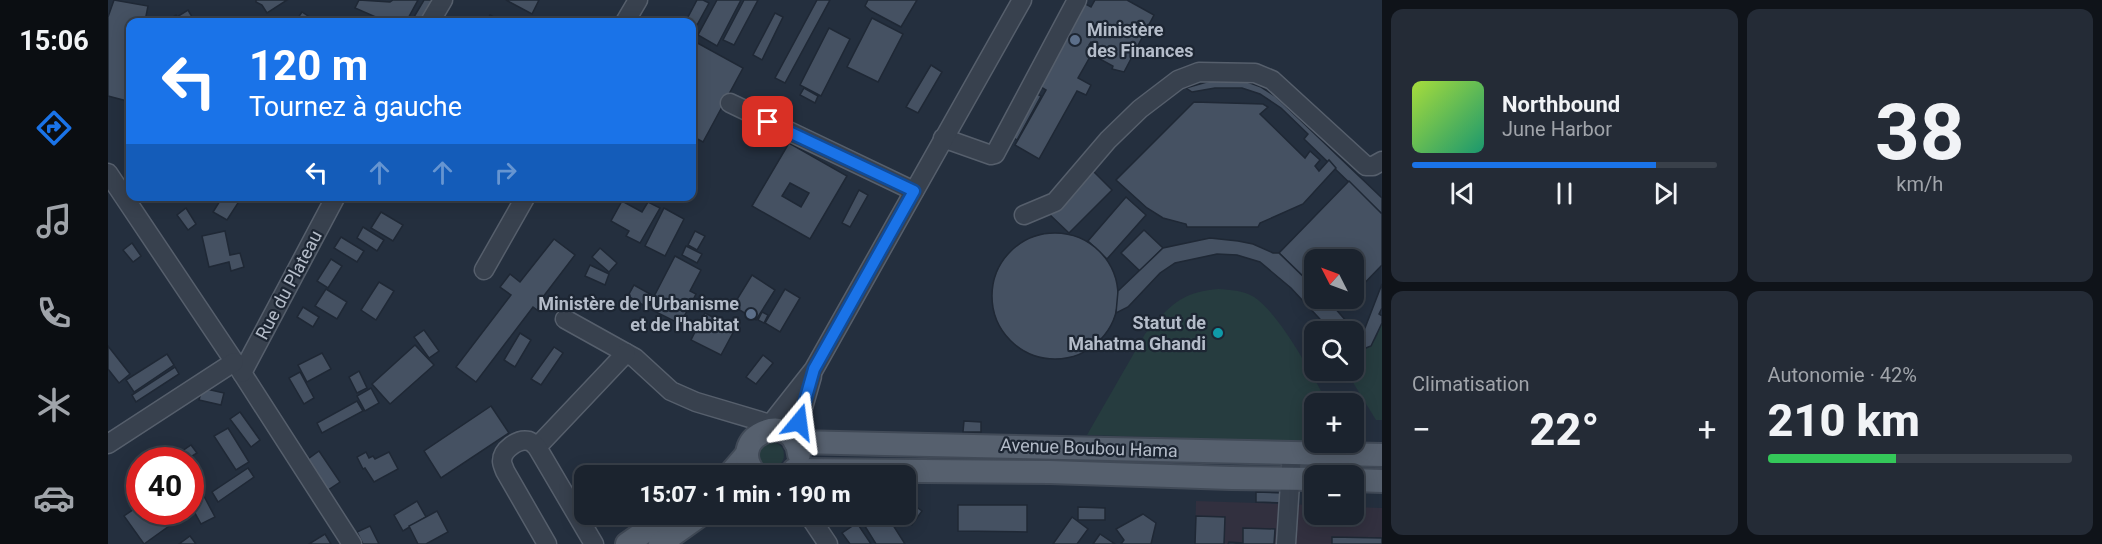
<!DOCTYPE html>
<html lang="fr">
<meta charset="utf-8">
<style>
body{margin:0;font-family:Roboto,sans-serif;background:#242b36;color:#f1f3f6;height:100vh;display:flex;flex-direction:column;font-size:22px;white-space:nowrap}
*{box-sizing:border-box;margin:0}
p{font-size:20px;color:#a0a4aa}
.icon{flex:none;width:33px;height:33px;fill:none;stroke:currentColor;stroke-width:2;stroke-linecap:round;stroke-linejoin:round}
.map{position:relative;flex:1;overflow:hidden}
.details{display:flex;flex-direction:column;gap:9px;padding:9px;background:#0f1319;width:720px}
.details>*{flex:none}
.guide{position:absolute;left:18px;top:18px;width:570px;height:183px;border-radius:12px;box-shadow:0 3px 15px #0003,0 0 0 2px #39404a;background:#1a73e8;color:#fff;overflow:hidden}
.needle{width:39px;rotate:312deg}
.buttons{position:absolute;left:1196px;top:249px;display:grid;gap:12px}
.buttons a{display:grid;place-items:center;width:60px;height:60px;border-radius:12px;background:#1b232e;box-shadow:0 3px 15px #0003,0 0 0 2px #39404a;font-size:30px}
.speed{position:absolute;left:18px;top:447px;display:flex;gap:12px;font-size:30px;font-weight:700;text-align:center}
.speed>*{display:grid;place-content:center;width:78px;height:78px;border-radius:50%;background:#1b232e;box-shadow:0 3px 15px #0003,0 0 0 2px #39404a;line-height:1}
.speed .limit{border:9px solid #d22;background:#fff;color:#111}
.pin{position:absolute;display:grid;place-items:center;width:51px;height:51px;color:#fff;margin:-26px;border-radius:12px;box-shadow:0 3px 9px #0006}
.me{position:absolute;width:66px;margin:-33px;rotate:16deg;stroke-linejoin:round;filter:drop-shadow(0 0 4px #0008)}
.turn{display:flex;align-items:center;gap:21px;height:126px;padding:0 24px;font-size:27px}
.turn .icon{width:78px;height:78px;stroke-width:2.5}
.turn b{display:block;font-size:42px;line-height:51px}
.lanes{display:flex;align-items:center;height:57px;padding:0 24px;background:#0003;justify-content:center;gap:30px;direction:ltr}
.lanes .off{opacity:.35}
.big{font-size:45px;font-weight:800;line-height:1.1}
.details .widget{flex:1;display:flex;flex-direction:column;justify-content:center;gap:9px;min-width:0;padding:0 21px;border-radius:12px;background:#242b36}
.details .dial{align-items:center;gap:0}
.dial b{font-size:78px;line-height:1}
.song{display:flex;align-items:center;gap:18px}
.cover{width:72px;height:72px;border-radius:9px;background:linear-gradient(135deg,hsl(80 70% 55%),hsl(160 70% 35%))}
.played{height:6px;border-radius:3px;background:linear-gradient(90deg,#1a73e8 80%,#39404a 80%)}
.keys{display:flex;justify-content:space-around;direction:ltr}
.heat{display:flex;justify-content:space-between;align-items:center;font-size:33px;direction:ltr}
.charge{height:9px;border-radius:4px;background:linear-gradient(90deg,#34c759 42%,#39404a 0)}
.details .tiles{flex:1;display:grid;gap:9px;grid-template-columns:repeat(2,1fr)}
.trip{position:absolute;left:466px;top:465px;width:342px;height:60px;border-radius:12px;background:#1b232e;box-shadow:0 3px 15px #0003,0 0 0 2px #39404a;font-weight:800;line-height:60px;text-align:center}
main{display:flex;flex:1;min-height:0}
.tabs{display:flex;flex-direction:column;width:108px;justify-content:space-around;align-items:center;background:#0b0e12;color:#a0a4aa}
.tabs .icon{width:42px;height:42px}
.tabs .active{color:#1a73e8}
.tabs b{font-size:27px;color:#f1f3f6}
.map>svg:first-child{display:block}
.medical{fill:#32303f}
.green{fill:#263c3f}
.building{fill:#455162;stroke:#1f2835;stroke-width:1.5;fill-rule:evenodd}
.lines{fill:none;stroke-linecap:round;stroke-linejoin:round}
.minor-casing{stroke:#565f6c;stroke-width:21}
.major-casing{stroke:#414a57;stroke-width:26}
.minor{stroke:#38414e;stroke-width:18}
.major{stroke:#56606e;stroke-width:22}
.route-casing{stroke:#114b97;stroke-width:15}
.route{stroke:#1a73e8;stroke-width:10}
.service-dot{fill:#5c6f8a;stroke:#1d2633;stroke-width:2}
.culture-dot{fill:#0f9aa8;stroke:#1d2633;stroke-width:2}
.labels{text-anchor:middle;stroke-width:4.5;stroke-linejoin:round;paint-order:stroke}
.poi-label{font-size:18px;font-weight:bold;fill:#b4bcc9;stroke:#1d2633;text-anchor:end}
.street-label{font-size:18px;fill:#b4bcc9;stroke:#1d2633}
</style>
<main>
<nav class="tabs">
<b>15:06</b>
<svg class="icon active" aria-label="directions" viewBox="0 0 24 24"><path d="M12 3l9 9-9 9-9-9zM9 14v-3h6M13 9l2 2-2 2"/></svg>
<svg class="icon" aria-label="music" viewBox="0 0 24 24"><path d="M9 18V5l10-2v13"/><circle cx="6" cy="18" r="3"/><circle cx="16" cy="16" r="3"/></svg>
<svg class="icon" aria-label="phone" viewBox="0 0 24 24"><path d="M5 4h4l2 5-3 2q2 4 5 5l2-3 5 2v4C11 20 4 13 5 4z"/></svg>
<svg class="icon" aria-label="climate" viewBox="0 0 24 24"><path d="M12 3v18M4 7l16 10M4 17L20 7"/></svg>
<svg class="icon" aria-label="car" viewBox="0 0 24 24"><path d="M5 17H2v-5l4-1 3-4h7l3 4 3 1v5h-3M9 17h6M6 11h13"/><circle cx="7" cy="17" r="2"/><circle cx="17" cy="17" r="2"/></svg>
</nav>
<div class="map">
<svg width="1274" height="544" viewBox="0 0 1274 544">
<rect width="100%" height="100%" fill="#242f3e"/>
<path class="medical" d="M1088 501 1206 505V514H1245V507L1274 508V544H1087Z"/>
<g class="green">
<path d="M1110 289C1122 290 1135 290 1146 297 1172 314 1204 375 1220 403L1206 404V442L979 435 1037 334C1061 307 1072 292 1110 289Z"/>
<path d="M1274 323V420H1268L1238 371 1245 370C1245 345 1251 357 1263 345 1268 340 1271 330 1274 323Z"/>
<circle cx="663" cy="455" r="13"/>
</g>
<g class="building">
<path d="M6 0 40 6 37 21 44 22H22V92L19 101 0 96V17Z"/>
<path d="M148 0H179L159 13 154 5 148 2Z"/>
<path d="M251 0 282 2 285 0H310L298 22H279L247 8Z"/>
<path d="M316 0H330L318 22H303Z"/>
<path d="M398 0H431L424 14Z"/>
<path d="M589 0H595L601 3 589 25 579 19Z"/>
<path d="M609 0H633L609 46 590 35Z"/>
<path d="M636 0H650L626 45 615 40Z"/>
<path d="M709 0H722L677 83 667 78Z"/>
<path d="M760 0H809L793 27 763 11 757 6Z"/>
<path d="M987 0H1019L1046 15 1016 72 1004 69 1005 66 990 58 995 49 983 42 981 45 987 48 970 78 983 85 978 95 969 91 931 159 907 145 938 90 928 84 974 2 983 7Z"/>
<path d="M80 10 87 22H57L68 15 69 17Z"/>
<path d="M194 12 209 22H187Z"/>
<path d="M667 13 675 17 654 60 645 55Z"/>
<path d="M382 15 395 22H378Z"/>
<path d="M764 18 795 34 770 82 739 67Z"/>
<path d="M721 28 742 39 713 96 692 85Z"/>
<path d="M584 40 635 68 595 142 584 136Z"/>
<path d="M823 65 834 72 810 113 798 107Z"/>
<path d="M1109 79 1134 80 1153 87 1167 96 1274 198V214L1196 139 1200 134 1173 108 1152 94 1134 88H1107L1084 92 1078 88Z"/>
<path d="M696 88 710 96 707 103 692 95Z"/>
<path d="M924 91 933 96 909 140 900 134Z"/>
<path d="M1086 102 1155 104 1160 107 1152 114 1197 158 1202 151 1212 160 1207 166 1211 171 1221 160 1228 168 1195 204 1152 223 1150 227H1079L1078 224 1055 218 1039 208 1008 180Z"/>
<path d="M681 143 739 176 702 239 644 206ZM682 183 701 193 693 207 674 196Z"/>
<path d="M983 169 1004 190 961 233 940 213Z"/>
<path d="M1241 181 1274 214V265L1245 295V260H1206V287L1171 253Z"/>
<path d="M751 190 760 195 742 227 734 223Z"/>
<path d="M115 196H120L130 203 119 220 105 212Z"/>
<path d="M1018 197 1038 215 999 259 980 241Z"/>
<path d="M514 201 534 212 540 202 552 208 532 243 518 236 521 231 503 221Z"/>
<path d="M78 208 88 224 80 230 69 215Z"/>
<path d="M556 208 576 219 557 256 537 246Z"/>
<path d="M273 212 295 225 285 241 263 228Z"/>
<path d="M255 227 276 240 269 251 249 238Z"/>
<path d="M1036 230 1055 248 1032 271 1013 253Z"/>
<path d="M117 231 122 255 132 253 136 267 123 271 121 262 101 267 94 236Z"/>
<path d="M587 231 597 236 589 250 580 245Z"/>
<circle cx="947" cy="296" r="63"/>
<path d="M233 237 256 251 249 262 226 248Z"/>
<path d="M1102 238 1130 241 1145 244 1165 253H1171L1206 287V298H1218L1247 331 1255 333 1274 284V308L1271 314 1274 316V323L1263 346 1250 351 1245 350V332H1224L1183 288 1152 262 1129 255 1109 254 1067 263 1052 273 1020 307 1008 313 1010 291 1055 248Z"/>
<path d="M446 239 467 255 435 297 437 299 429 310 425 307 368 382 348 367 403 295 392 287 402 274 412 282Z"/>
<path d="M24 243 33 256 25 262 15 250Z"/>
<path d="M578 246 594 254 589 263 574 255Z"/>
<path d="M492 248 509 263 501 272 484 257Z"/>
<path d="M567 256 593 270 582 291 588 294 572 324 540 308Z"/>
<path d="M223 259 234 266 220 288 209 281Z"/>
<path d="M482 265 501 274 497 285 477 276Z"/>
<path d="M644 275 667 290 648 320 625 306Z"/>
<path d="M271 282 286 291 268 320 253 310Z"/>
<path d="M526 285 542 294 535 305 520 296Z"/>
<path d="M218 289 239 302 229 319 207 306Z"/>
<path d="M677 289 692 298 672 332 657 323Z"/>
<path d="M1218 298H1242L1230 311Z"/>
<path d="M195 307 211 317 205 327 189 317Z"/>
<path d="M654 312 660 315 656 323 650 320Z"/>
<path d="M597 313 627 329 613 355 583 340 589 328 592 330 595 324 592 322Z"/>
<path d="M316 330 331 351 321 358 306 337Z"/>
<path d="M412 333 423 340 407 367 396 360Z"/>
<path d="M307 345 326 365 282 404 264 384Z"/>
<path d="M0 346 22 374 11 383 0 369Z"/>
<path d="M446 347 455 353 433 385 423 379Z"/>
<path d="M214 353 223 369 199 382 190 365Z"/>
<path d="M59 354 66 365 26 392 18 380Z"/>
<path d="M655 355 665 363 648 384 638 377Z"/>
<path d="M67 367 71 374 28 402 24 395Z"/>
<path d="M251 371 259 388 249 393 241 377Z"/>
<path d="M192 372 206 398 196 404 181 378Z"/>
<path d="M94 388 116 393 113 405 91 400Z"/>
<path d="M263 388 271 403 257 411 249 396Z"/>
<path d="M249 401 255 411 214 433 209 423Z"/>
<path d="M383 406 401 433 333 478 316 451Z"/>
<path d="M132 412 152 440 143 447 122 419Z"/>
<path d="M856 421 873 422V432H855Z"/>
<path d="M120 428 141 462 128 470 106 436Z"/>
<path d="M83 445 89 453 84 456 85 458 82 460H66L64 458Z"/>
<path d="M211 451 232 482 220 490 200 459Z"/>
<path d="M258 452 261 458 265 456 267 459 281 452 290 469 266 482 257 468 255 469 249 457Z"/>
<path d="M140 468 146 477 110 502 104 492Z"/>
<path d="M88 481 107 517 93 524 82 504V484Z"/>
<path d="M1148 492 1175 493V503L1148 502Z"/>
<path d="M309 501 318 517 295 531 286 515Z"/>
<path d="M803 503 814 511 804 525 792 517 794 514H798V509Z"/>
<path d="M32 505V512H49L53 517 60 512H70L72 514 66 518 68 521 36 544 16 516Z"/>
<path d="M850 505H919V532L850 531Z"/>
<path d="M970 507 997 508V520H970Z"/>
<path d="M329 511 340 532 318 544H310L301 526Z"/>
<path d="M778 514 797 544H768L750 515Z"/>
<path d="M1035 514 1048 523 1043 544H1013L1016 540 1008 529Z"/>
<path d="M1088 516 1117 517 1116 544H1087Z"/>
<path d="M964 517 980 529 969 544H945Z"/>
<path d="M749 523 763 544H742L734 533Z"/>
<path d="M262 526 271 544H255L249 532Z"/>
<path d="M1135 528 1167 529 1166 544H1120L1121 542 1135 543Z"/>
<path d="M217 534 223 544H201Z"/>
<path d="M992 534 1007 544H985Z"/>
<path d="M82 536 88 544H71Z"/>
<path d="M1224 537 1274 538V544H1224Z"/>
</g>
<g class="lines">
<defs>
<g id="minor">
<path d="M322 22 335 0"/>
<path d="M517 22 530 0"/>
<path d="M622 103 806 191"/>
<path d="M835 138 883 155 887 154 969 0"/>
<path d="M0 173 134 373 244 544"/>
<path d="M916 215 947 202 1000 140 1032 109 1070 80 1091 72 1147 73 1164 80 1258 166H1265L1274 161"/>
<path d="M376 270 418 196"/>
<path d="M457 319 527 358 563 391 588 402 662 424"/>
<path d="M134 373 228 196"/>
<path d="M658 430 706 369 914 0"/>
<path d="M686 439 704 376"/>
<path d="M0 444 126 362"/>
<path d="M429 447 518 353"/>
<path d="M700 514 720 544"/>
<path d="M439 544 397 471C396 468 394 464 394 461 394 450 410 438 421 441 424 442 426 444 429 447L486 544"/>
<path d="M1178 544 1184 453"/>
</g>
<g id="major">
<path d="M687 442 1274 455"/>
<path d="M686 470 942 472 1123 478 1206 479"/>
<path d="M620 476 639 454"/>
<path d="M649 476C613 438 686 406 691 454"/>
<path d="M1245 480 1274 481"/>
<path d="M519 544 562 514"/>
<path d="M552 544 594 514"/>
</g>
</defs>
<use href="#minor" class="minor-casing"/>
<use href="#major" class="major-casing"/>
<use href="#minor" class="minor"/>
<use href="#major" class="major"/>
</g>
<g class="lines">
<defs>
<path id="route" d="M660 122 806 191 706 369 691 422"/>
</defs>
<use href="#route" class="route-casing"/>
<use href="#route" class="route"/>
</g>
<g class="service-dot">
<circle cx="967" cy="40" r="6"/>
<circle cx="643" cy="314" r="6"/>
</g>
<circle class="culture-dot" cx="1110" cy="333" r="6"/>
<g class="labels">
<g class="poi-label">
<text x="979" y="36" text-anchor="start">Ministère<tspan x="979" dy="21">des Finances</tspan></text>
<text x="631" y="310">Ministère de l'Urbanisme<tspan x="631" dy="21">et de l'habitat</tspan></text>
<text x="1098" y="329">Statut de<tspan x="1098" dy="21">Mahatma Ghandi</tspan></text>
</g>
<g class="street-label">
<text transform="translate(181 285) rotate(-62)" y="6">Rue du Plateau</text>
<text transform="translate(981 448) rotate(2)" y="6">Avenue Boubou Hama</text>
</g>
</g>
</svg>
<div class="buttons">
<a><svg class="needle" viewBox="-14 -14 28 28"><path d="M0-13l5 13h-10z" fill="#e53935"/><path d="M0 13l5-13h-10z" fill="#a0a4aa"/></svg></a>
<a><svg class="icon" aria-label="search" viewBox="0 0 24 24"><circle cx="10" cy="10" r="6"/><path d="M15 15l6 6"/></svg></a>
<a>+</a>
<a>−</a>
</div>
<div class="speed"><div class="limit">40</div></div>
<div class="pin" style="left:660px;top:122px;background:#d93025"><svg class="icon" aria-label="arrive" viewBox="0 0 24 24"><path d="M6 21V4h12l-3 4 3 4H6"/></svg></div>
<svg class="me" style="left:691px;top:422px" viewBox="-20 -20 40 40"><path d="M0-17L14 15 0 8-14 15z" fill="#1a73e8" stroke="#fff" stroke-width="4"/></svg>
<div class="trip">15:07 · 1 min · 190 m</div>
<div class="guide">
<div class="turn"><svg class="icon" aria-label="left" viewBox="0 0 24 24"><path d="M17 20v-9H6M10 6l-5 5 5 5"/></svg><div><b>120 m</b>Tournez à gauche</div></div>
<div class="lanes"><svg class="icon" aria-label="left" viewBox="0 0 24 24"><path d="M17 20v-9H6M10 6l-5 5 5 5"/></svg><svg class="icon off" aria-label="ahead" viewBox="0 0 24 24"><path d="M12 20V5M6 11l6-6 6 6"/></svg><svg class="icon off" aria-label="ahead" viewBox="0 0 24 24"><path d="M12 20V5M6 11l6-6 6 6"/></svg><svg class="icon off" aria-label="right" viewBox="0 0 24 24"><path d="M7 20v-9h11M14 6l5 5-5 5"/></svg></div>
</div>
</div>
<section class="details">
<div class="tiles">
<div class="widget">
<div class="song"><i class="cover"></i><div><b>Northbound</b><p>June Harbor</p></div></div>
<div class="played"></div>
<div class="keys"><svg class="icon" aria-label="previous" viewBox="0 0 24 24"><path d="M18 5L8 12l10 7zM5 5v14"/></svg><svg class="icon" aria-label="pause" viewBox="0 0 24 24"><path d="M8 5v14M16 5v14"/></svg><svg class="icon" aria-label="next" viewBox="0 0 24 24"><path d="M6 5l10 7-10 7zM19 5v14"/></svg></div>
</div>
<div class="widget dial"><b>38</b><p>km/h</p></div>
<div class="widget"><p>Climatisation</p>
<div class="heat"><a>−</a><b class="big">22°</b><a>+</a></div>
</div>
<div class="widget"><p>Autonomie · 42%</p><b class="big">210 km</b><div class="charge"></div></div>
</div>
</section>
</main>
